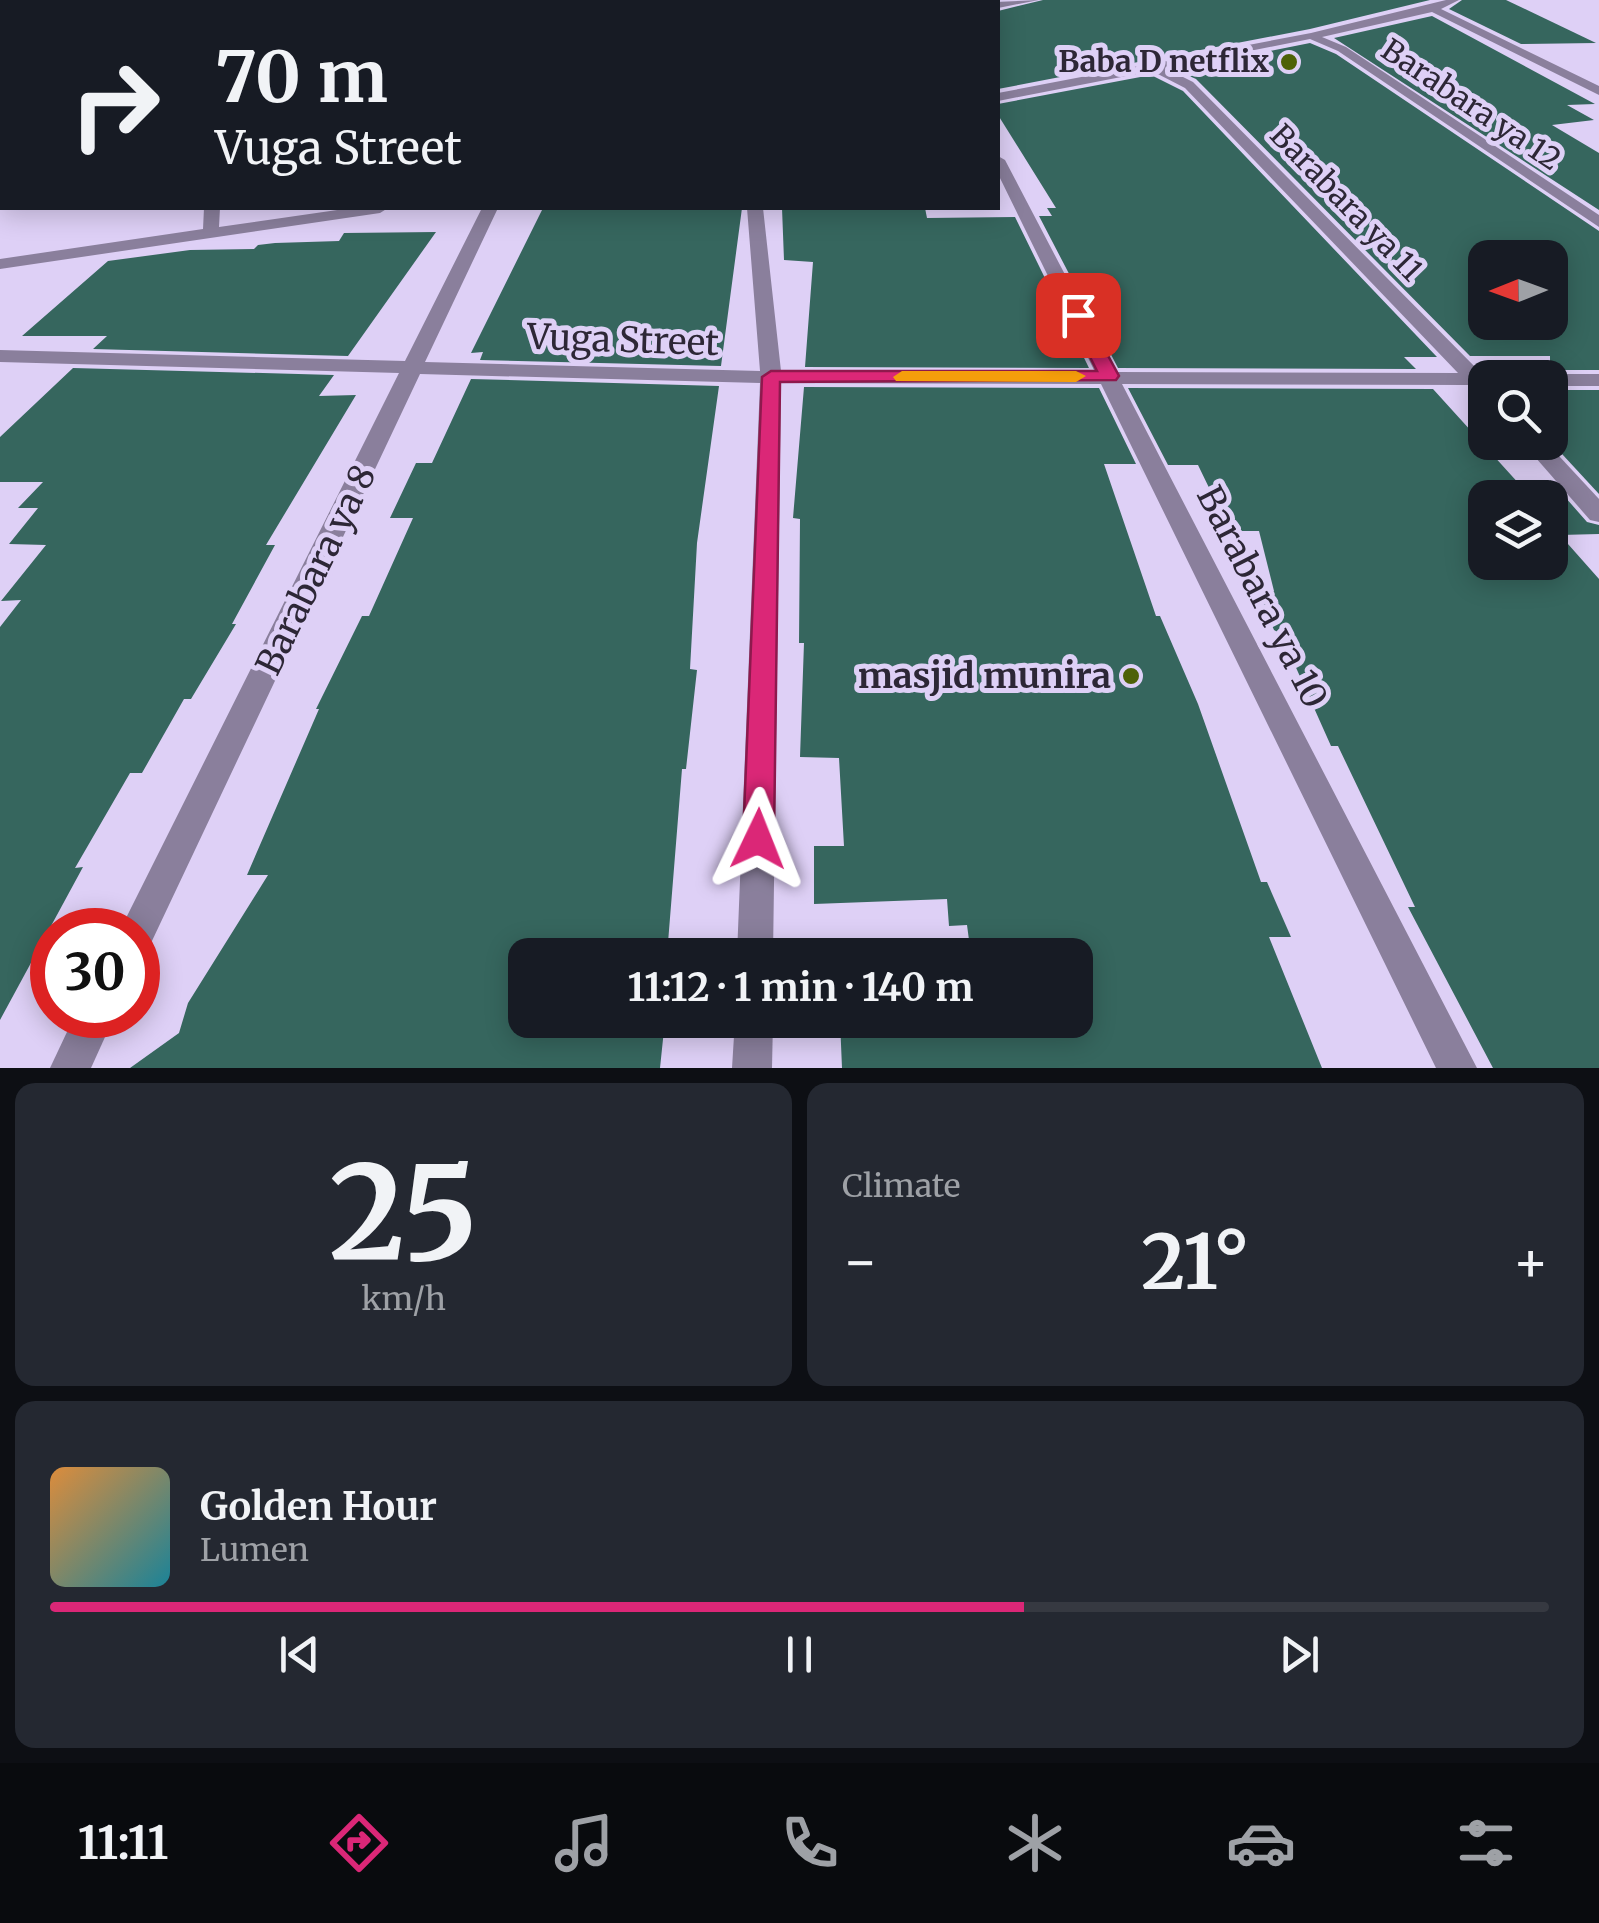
<!DOCTYPE html>
<meta charset="utf-8">
<style>
body{margin:0;font-family:Merriweather,serif;background:#242831;color:#f1f3f6;height:100vh;display:flex;flex-direction:column;font-size:38px;white-space:nowrap}
*{box-sizing:border-box;margin:0}
p{font-size:32px;color:#9ea1a6}
.icon{flex:none;width:55px;height:55px;fill:none;stroke:currentColor;stroke-width:2;stroke-linecap:round;stroke-linejoin:round}
.map{position:relative;height:1068px;overflow:hidden}
.sheet{display:flex;flex-direction:column;gap:15px;padding:15px;background:#0d0f14;flex:1}
.sheet>*{flex:none}
.hud{position:absolute;left:0px;top:0px;width:1000px;height:210px;box-shadow:0 5px 25px #0003;background:#171b24;color:#f1f3f6;overflow:hidden}
.needle{width:65px;rotate:269deg}
.buttons{position:absolute;left:1468px;top:240px;display:grid;gap:20px}
.buttons a{display:grid;place-items:center;width:100px;height:100px;border-radius:20px;background:#171b24;box-shadow:0 5px 25px #0003;font-size:50px}
.speed{position:absolute;left:30px;top:908px;display:flex;gap:20px;font-size:50px;font-weight:700;text-align:center}
.speed>*{display:grid;place-content:center;width:130px;height:130px;border-radius:50%;background:#171b24;box-shadow:0 5px 25px #0003;line-height:1}
.speed .limit{border:15px solid #d22;background:#fff;color:#111}
.pin{position:absolute;display:grid;place-items:center;width:85px;height:85px;color:#fff;margin:-42px;border-radius:20px;box-shadow:0 5px 15px #0006}
.me{position:absolute;width:110px;margin:-55px;rotate:2deg;stroke-linejoin:round;filter:drop-shadow(0 0 8px #0008)}
.turn{display:flex;align-items:center;gap:35px;height:210px;padding:0 50px;font-size:45px}
.turn .icon{width:130px;height:130px;stroke-width:2.5}
.turn b{display:block;font-size:70px;line-height:85px}
.big{font-size:75px;font-weight:700;line-height:1.1}
.sheet .tile{flex:1;display:flex;flex-direction:column;justify-content:center;gap:15px;min-width:0;padding:0 35px;border-radius:20px;background:#242831}
.sheet .dial{align-items:center;gap:0}
.dial b{font-size:130px;line-height:1}
.song{display:flex;align-items:center;gap:30px}
.cover{width:120px;height:120px;border-radius:15px;background:linear-gradient(135deg,hsl(30 70% 55%),hsl(190 70% 35%))}
.played{height:10px;border-radius:5px;background:linear-gradient(90deg,#db2777 65%,#363941 65%)}
.keys{display:flex;justify-content:space-around;direction:ltr}
.heat{display:flex;justify-content:space-between;align-items:center;font-size:55px;direction:ltr}
.sheet .tiles{flex:1;display:grid;gap:15px;grid-template-columns:1fr 1fr}
.tile:last-child{grid-column:span 2}
.trip{position:absolute;left:508px;top:938px;width:585px;height:100px;border-radius:20px;background:#171b24;box-shadow:0 5px 25px #0003;font-weight:700;line-height:100px;text-align:center}
.tabs{display:flex;height:160px;justify-content:space-around;align-items:center;background:#090b0e;color:#9ea1a6}
.tabs .icon{width:70px;height:70px}
.tabs .on{color:#db2777}
.tabs b{font-size:45px;color:#f1f3f6}
.map>svg:first-child{display:block}
.building{fill:#36665e;fill-rule:evenodd}
.lines{fill:none;stroke-linecap:round;stroke-linejoin:round}
.minor{fill:#8a7f9c;fill-rule:evenodd}
.route{fill:#db2777;stroke:#8e194d;stroke-width:2.5}
.slow{fill:#f59e0b}
.poi-dot{fill:#4e6108;stroke:#ded0f6;stroke-width:4}
.labels{text-anchor:middle;stroke-width:10;stroke-linejoin:round;paint-order:stroke}
.far-poi-label{font-size:30px;font-weight:bold;fill:#2d2736;stroke:#ded0f6;text-anchor:end}
.far-street-label{font-size:30px;fill:#2d2736;stroke:#ded0f6}
.street-label{font-size:35px;fill:#2d2736;stroke:#ded0f6}
.poi-label{font-size:35px;font-weight:bold;fill:#2d2736;stroke:#ded0f6;text-anchor:end}
</style>
<div class="map">
<svg width="1599" height="1068" viewBox="0 0 1599 1068">
<rect width="100%" height="100%" fill="#ded0f6"/>
<g class="building">
<path d="M1043 0H1430L1310 29 998 89V11Z"/>
<path d="M1462 0H1506L1596 43 1521 44 1449 9Z"/>
<path d="M1432 16 1595 104 1567 105 1594 120 1552 125 1599 153V210L1334 38Z"/>
<path d="M1310 43 1336 54 1599 231V370H1550V356H1470L1196 79 1176 70ZM1485 258H1550V322H1485Z"/>
<path d="M1151 75 1183 91 1437 357H1404L1416 369 1118 368 1039 216H1052L1047 208H1056L998 115V104Z"/>
<path d="M543 208H742L721 366 480 360 483 352 471 353Z"/>
<path d="M782 208H925L927 218 1015 217 1089 368 805 367 813 262 784 260Z"/>
<path d="M436 232 348 356 93 349 107 336H22L108 261 190 250 254 249 258 245 275 243 339 241 344 233Z"/>
<path d="M73 368 334 375 319 396 356 395 266 545H275L232 624H236L191 699H184L142 773H130L75 868 83 867 0 1020V627L21 600 1 601 46 545 9 544 38 508H18L43 482H0V437Z"/>
<path d="M471 379 719 386 697 543 690 669 697 670 686 769H682L667 955H525V1020H665L660 1068H130L179 1033 188 1003 268 875H247L319 709H316L362 616H369L413 518H390L416 463H432Z"/>
<path d="M804 387 1099 388 1136 464H1104L1156 616H1160L1198 704 1261 882H1267L1291 937H1269L1322 1068H842L840 1020H1075V955H971L967 925 949 926 947 899 814 904V846H844L839 758 800 757 804 643H799L800 519 793 518Z"/>
<path d="M1128 388 1433 389 1532 498H1485V562H1550V480L1587 522 1599 525V534L1560 535 1599 579V1068H1493L1408 907H1415L1338 746H1331L1281 634 1274 630 1262 603 1274 591 1259 531H1230L1198 465H1168Z"/>
<path d="M1550 390H1599V494L1550 441Z"/>
</g>
<g class="lines">
<g class="minor">
<path d="M1 0H16L2 4Z"/>
<path d="M1039 0 998 8 996 2Z"/>
<path d="M1446 0H1459L1441 9 1599 86V95L1432 12 1322 37 1346 47 1599 215V227L1338 51 1310 39 1165 68 1193 82 1481 373 1492 375 1494 378H1485V391L1470 385 1122 384 1477 1068H1436L1101 384 781 383 773 955H737L760 383 420 374 151 943 138 948V930H120L399 373 0 362V350L405 361 482 208H498L425 362 760 371 747 208H763L781 371 1095 372 998 174V156L1005 160 1116 372 1458 373 1185 88 1152 71 998 101V93L1311 33Z"/>
<path d="M204 208H220L219 227 351 208H388L380 213 0 269V259L203 229Z"/>
<path d="M1550 374H1599V386H1550V378H1541Z"/>
<path d="M1522 442H1546L1599 499V522L1590 520Z"/>
<path d="M75 1015H115L91 1068H50Z"/>
<path d="M735 1020H773L772 1068H732Z"/>
</g>
</g>
<path class="route" d="M1078 310 1086 315 1119 376 1116 380 780 382 774 839 769 849 758 853 748 849 743 839 762 377 771 371H1097L1069 315Z"/>
<path class="slow" d="M902 371H1076L1086 376 1076 382 896 381 893 377Z"/>
<g class="poi-dot">
<circle cx="1289" cy="62" r="10"/>
<circle cx="1131" cy="676" r="10"/>
</g>
<g class="labels">
<g class="far-poi-label">
<text x="1269" y="72">Baba D netflix</text>
</g>
<g class="far-street-label">
<text transform="translate(1471 105) rotate(34)" y="10">Barabara ya 12</text>
<text transform="translate(1346 203) rotate(46)" y="10">Barabara ya 11</text>
</g>
<g class="street-label">
<text transform="translate(623 340) rotate(2)" y="12">Vuga Street</text>
<text transform="translate(316 570) rotate(-64)" y="12">Barabara ya 8</text>
<text transform="translate(1262 597) rotate(63)" y="12">Barabara ya 10</text>
</g>
<g class="poi-label">
<text x="1111" y="688">masjid munira</text>
</g>
</g>
</svg>
<div class="buttons">
<a><svg class="needle" viewBox="-14 -14 28 28"><path d="M0-13l5 13h-10z" fill="#e53935"/><path d="M0 13l5-13h-10z" fill="#9ea1a6"/></svg></a>
<a><svg class="icon" aria-label="search" viewBox="0 0 24 24"><circle cx="10" cy="10" r="6"/><path d="M15 15l6 6"/></svg></a>
<a><svg class="icon" aria-label="layers" viewBox="0 0 24 24"><path d="M12 4l9 5-9 5-9-5zM3 14l9 5 9-5"/></svg></a>
</div>
<div class="speed"><div class="limit">30</div></div>
<div class="pin" style="left:1078px;top:315px;background:#d93025"><svg class="icon" aria-label="arrive" viewBox="0 0 24 24"><path d="M6 21V4h12l-3 4 3 4H6"/></svg></div>
<svg class="me" style="left:758px;top:839px" viewBox="-20 -20 40 40"><path d="M0-17L14 15 0 8-14 15z" fill="#db2777" stroke="#fff" stroke-width="4"/></svg>
<div class="trip">11:12 · 1 min · 140 m</div>
<div class="hud">
<div class="turn"><svg class="icon" aria-label="right" viewBox="0 0 24 24"><path d="M7 20v-9h11M14 6l5 5-5 5"/></svg><div><b>70 m</b>Vuga Street</div></div>
</div>
</div>
<section class="sheet">
<div class="tiles">
<div class="tile dial"><b>25</b><p>km/h</p></div>
<div class="tile"><p>Climate</p>
<div class="heat"><a>−</a><b class="big">21°</b><a>+</a></div>
</div>
<div class="tile">
<div class="song"><i class="cover"></i><div><b>Golden Hour</b><p>Lumen</p></div></div>
<div class="played"></div>
<div class="keys"><svg class="icon" aria-label="previous" viewBox="0 0 24 24"><path d="M18 5L8 12l10 7zM5 5v14"/></svg><svg class="icon" aria-label="pause" viewBox="0 0 24 24"><path d="M8 5v14M16 5v14"/></svg><svg class="icon" aria-label="next" viewBox="0 0 24 24"><path d="M6 5l10 7-10 7zM19 5v14"/></svg></div>
</div>
</div>
</section>
<nav class="tabs">
<b>11:11</b>
<svg class="icon on" aria-label="directions" viewBox="0 0 24 24"><path d="M12 3l9 9-9 9-9-9zM9 14v-3h6M13 9l2 2-2 2"/></svg>
<svg class="icon" aria-label="music" viewBox="0 0 24 24"><path d="M9 18V5l10-2v13"/><circle cx="6" cy="18" r="3"/><circle cx="16" cy="16" r="3"/></svg>
<svg class="icon" aria-label="phone" viewBox="0 0 24 24"><path d="M5 4h4l2 5-3 2q2 4 5 5l2-3 5 2v4C11 20 4 13 5 4z"/></svg>
<svg class="icon" aria-label="climate" viewBox="0 0 24 24"><path d="M12 3v18M4 7l16 10M4 17L20 7"/></svg>
<svg class="icon" aria-label="car" viewBox="0 0 24 24"><path d="M5 17H2v-5l4-1 3-4h7l3 4 3 1v5h-3M9 17h6M6 11h13"/><circle cx="7" cy="17" r="2"/><circle cx="17" cy="17" r="2"/></svg>
<svg class="icon" aria-label="filters" viewBox="0 0 24 24"><path d="M4 7h16M4 17h16"/><circle cx="9" cy="7" r="2"/><circle cx="15" cy="17" r="2"/></svg>
</nav>
